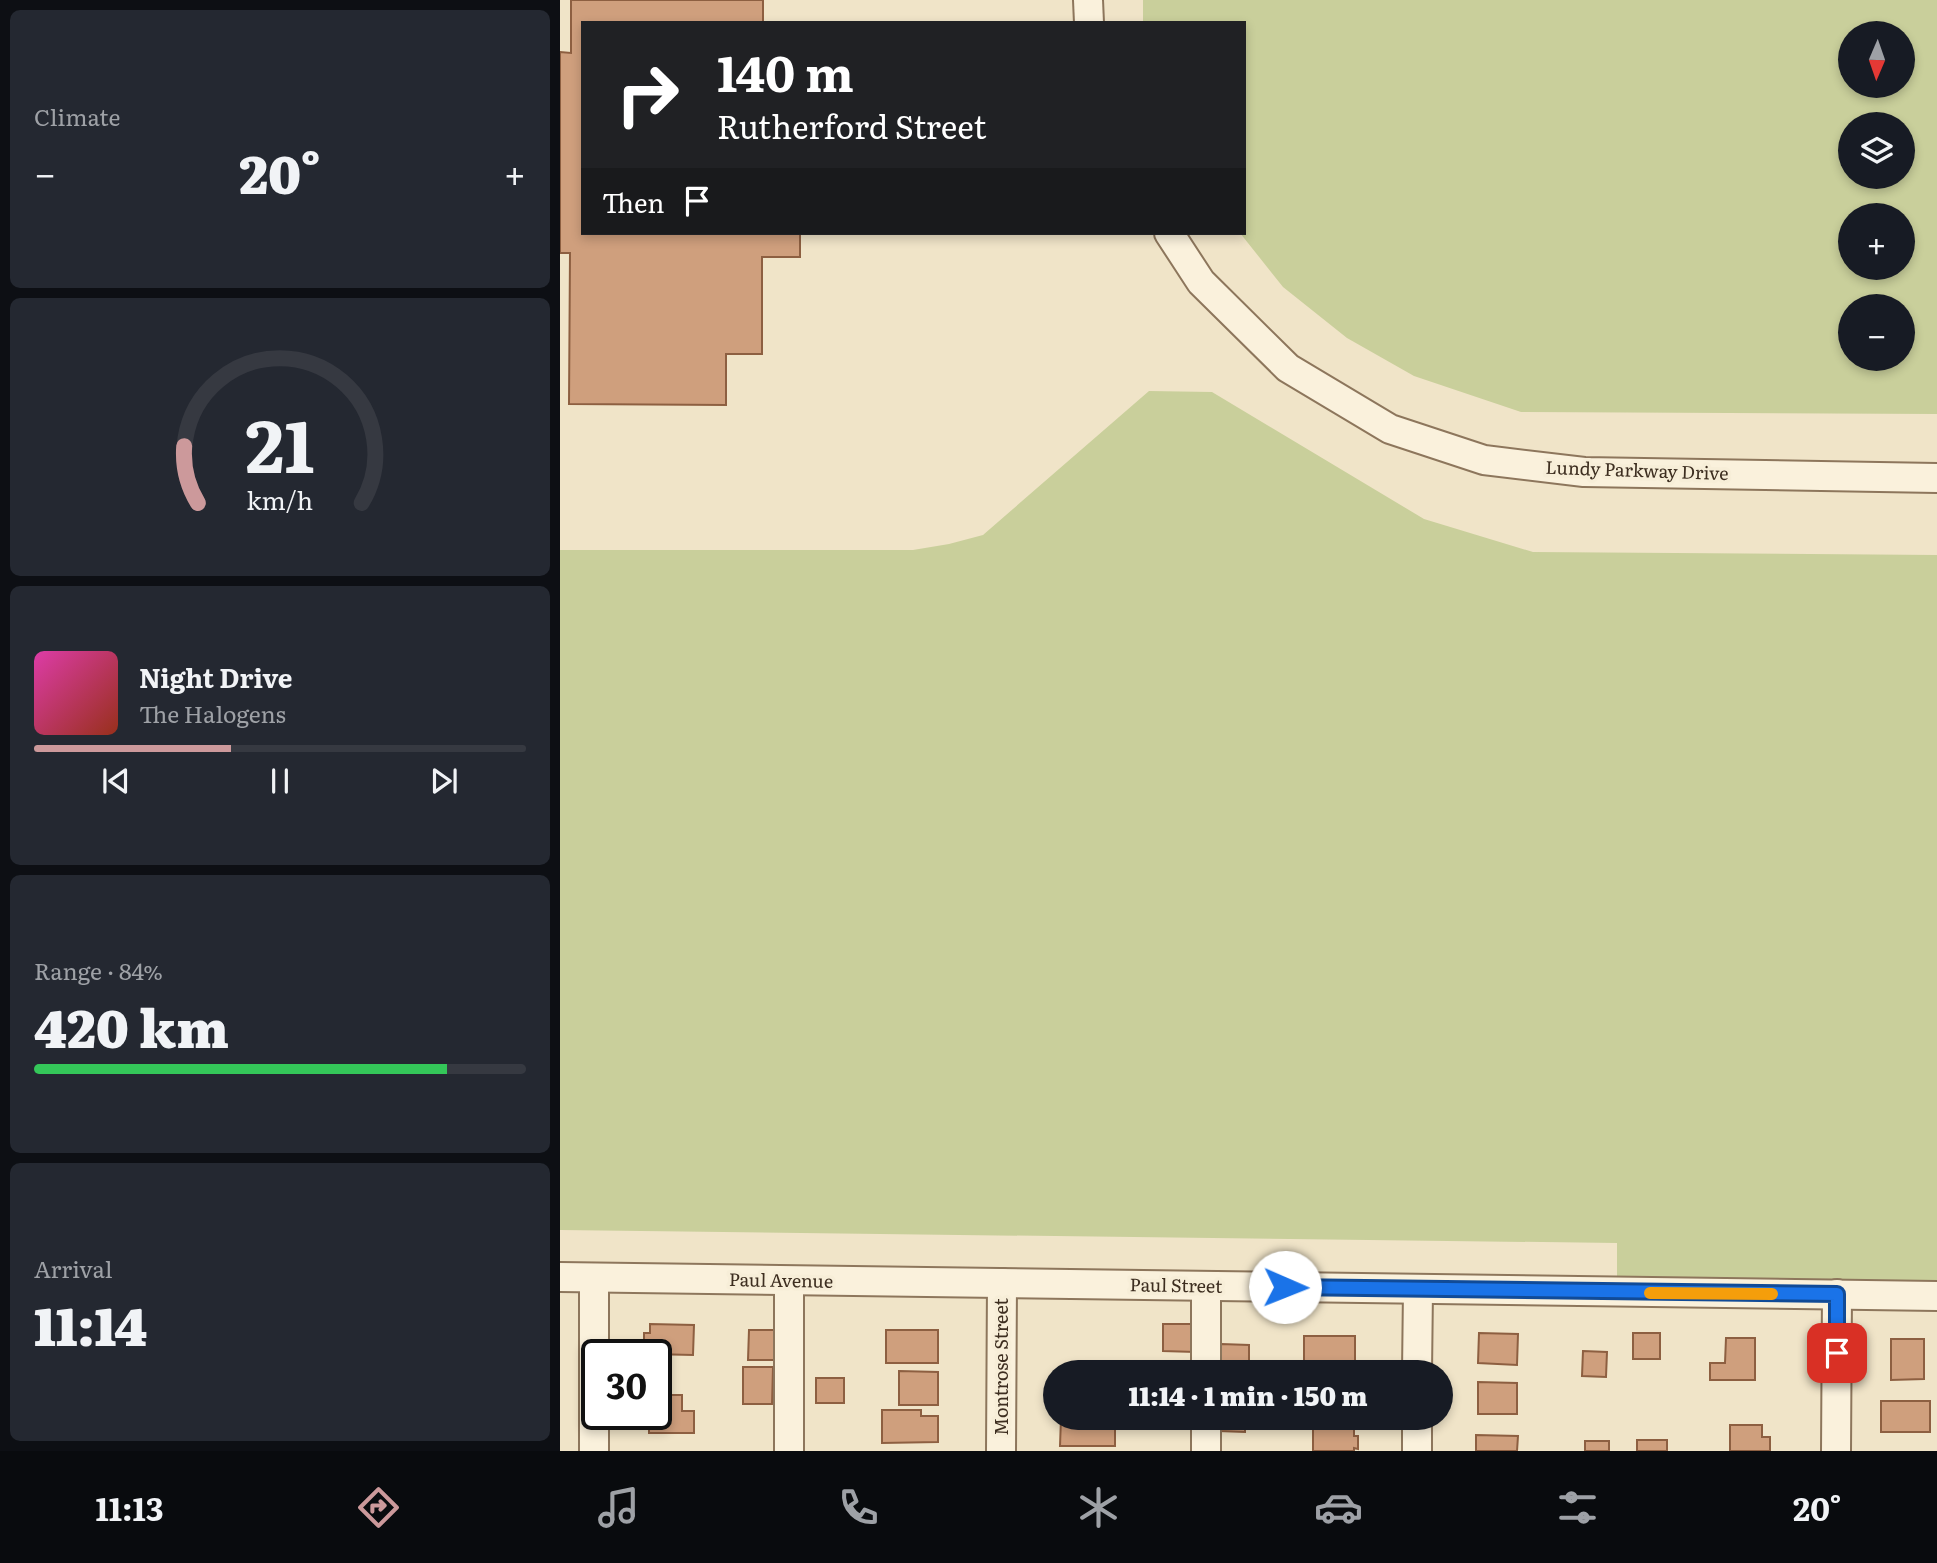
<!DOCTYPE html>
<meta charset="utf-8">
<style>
body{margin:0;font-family:Literata,serif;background:#242831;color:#f1f3f6;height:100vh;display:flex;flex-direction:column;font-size:26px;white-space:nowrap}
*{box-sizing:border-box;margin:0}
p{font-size:23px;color:#9ea1a6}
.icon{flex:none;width:38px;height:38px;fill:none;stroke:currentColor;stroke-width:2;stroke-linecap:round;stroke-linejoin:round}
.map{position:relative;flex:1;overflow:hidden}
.sheet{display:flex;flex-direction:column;gap:10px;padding:10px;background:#0d0f14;width:560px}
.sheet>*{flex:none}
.banner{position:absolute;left:21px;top:21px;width:665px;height:214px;border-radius:0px;box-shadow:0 4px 10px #0003;background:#202124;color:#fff;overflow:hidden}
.needle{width:46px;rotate:182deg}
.tools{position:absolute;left:1278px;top:21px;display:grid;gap:14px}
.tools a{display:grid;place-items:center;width:77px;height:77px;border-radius:50%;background:#171b24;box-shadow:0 4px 10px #0003;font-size:35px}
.speed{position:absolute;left:21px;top:1339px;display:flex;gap:14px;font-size:35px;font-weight:700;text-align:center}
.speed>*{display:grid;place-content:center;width:91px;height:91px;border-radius:50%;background:#171b24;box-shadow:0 4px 10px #0003;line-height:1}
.speed .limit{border:4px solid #111;border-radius:10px;background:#fff;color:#111}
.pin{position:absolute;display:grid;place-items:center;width:60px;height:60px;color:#fff;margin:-30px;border-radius:14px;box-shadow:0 4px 10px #0006}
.me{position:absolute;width:77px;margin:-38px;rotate:91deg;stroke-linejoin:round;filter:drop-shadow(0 0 5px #0008)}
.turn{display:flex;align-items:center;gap:24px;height:147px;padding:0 21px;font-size:32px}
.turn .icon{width:91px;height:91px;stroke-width:2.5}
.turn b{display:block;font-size:49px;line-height:60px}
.then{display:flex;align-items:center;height:66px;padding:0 21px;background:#0003;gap:14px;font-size:26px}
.big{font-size:52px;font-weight:800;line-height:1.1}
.sheet .tile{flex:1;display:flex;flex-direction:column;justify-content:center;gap:10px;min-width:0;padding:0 24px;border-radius:10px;background:#242831}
.sheet .dial{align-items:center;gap:0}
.dial svg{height:182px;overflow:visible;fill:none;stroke:#363941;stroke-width:7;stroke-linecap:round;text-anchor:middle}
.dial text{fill:#f1f3f6;stroke:none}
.song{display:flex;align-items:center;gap:21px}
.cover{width:84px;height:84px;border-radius:10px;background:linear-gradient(135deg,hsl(320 70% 55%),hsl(10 70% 35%))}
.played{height:7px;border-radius:4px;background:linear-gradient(90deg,#cc999b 40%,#363941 40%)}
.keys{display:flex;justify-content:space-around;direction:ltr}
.heat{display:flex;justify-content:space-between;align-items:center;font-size:38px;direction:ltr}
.charge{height:10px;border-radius:5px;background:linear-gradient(90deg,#34c759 84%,#363941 0)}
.trip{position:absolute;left:483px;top:1360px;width:410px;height:70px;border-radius:35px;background:#171b24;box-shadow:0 4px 10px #0003;font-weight:800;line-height:70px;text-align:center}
.tabs{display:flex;height:112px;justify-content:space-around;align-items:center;background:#090b0e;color:#9ea1a6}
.tabs .icon{width:49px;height:49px}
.tabs .selected{color:#cc999b}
.tabs b{font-size:32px;color:#f1f3f6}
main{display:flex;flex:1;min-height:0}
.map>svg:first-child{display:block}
.green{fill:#c9cf9b;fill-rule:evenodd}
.building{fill:#cf9f7d;stroke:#8d5f41;stroke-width:2}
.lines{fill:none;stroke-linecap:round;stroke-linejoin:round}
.minor-casing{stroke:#8d765c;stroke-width:32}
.minor{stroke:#faf1dc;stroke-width:28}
.route-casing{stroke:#114b97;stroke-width:18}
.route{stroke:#1a73e8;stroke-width:12}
.slow{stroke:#f59e0b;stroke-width:12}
.labels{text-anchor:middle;stroke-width:7;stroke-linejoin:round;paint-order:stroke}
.street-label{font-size:18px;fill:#3d2e20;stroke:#f7eed8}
</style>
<main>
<section class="sheet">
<div class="tile"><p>Climate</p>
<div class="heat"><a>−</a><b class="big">20°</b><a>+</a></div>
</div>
<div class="tile dial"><svg viewBox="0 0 100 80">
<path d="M14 69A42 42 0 1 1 86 69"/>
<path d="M14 69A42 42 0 0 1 8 44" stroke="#cc999b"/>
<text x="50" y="56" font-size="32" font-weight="700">21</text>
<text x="50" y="72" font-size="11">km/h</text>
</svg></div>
<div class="tile">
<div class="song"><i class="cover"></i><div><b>Night Drive</b><p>The Halogens</p></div></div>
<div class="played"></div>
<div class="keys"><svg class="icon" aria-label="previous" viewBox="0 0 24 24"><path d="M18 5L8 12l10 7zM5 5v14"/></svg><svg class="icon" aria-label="pause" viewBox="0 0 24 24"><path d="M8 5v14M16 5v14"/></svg><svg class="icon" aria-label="next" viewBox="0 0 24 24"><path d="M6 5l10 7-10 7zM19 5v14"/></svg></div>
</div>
<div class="tile"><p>Range · 84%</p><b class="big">420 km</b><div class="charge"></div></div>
<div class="tile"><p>Arrival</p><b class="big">11:14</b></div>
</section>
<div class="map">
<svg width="1377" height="1451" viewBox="0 0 1377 1451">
<rect width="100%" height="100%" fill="#f0e4c8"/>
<g class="green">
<path d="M583 0H1377V414L961 412 854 376 787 338 723 287 680 233H684V23H583ZM1290 33H1342V86H1290ZM1290 124H1342V177H1290ZM1290 215H1342V268H1290ZM1290 306H1342V359H1290Z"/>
<path d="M589 391 652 392 864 519 973 552 1377 555V1285L1057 1280V1243L0 1230V550H353L389 544 423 535Z"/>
</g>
<g class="building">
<path d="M11 0H203V23H23V233H240V257H202V354H166V405L9 404 10 253H0V52L11 53Z"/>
<path d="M90 1324 134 1325 133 1355 90 1354V1347H84V1333H90Z"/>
<path d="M603 1324H635V1352L603 1351Z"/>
<path d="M189 1330H215V1360H188Z"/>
<rect x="326" y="1330" width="52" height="33"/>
<path d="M919 1333 958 1334 957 1365 918 1363Z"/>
<rect x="1073" y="1333" width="27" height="26"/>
<rect x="744" y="1336" width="51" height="36"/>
<path d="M1166 1338H1195V1380H1150V1363H1165Z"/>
<path d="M1331 1339H1364V1379L1331 1380Z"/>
<path d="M661 1344 689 1345V1372H661Z"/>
<path d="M1023 1351 1047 1352 1046 1377 1022 1376Z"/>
<path d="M183 1367H213L212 1404H183Z"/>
<path d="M339 1371 378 1372V1405H339Z"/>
<rect x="256" y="1378" width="28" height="25"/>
<path d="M918 1382 957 1383V1414H918Z"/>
<path d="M96 1395H122V1411H134V1433H89V1414H96Z"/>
<rect x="1321" y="1401" width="49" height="31"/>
<path d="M322 1410H361V1416H378V1442L322 1443Z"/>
<path d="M501 1418H555V1446H500Z"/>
<path d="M659 1418H685V1432L659 1431Z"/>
<path d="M1170 1425H1202V1437H1210V1451H1170Z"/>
<path d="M753 1428H794V1436H798V1449L794 1448V1451H753Z"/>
<path d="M916 1435 958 1436 957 1451H916Z"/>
<rect x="1077" y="1440" width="30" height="11"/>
<rect x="1025" y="1441" width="24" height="10"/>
</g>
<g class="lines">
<defs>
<g id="minor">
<path d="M528 0 529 23"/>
<path d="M609 233 641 282 728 368 830 429 924 460 1024 472 1377 478"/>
<path d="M0 1277 1377 1296"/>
<path d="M229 1281V1451"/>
<path d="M646 1372V1286"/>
<path d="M857 1372 858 1290"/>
<path d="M646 1418V1451"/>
<path d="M34 1451V1278"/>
<path d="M441 1451 442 1283"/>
<path d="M857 1451V1418"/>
<path d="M1276 1451 1277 1294"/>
</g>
</defs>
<use href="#minor" class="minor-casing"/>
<use href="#minor" class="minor"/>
</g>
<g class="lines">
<defs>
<path id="route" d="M725 1287 1277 1294V1353"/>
</defs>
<use href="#route" class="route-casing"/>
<use href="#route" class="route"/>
<path class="slow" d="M1090 1293 1212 1294"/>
</g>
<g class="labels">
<g class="street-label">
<text transform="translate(1077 471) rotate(2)" y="6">Lundy Parkway Drive</text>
<text transform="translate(221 1281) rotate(1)" y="6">Paul Avenue</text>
<text transform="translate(616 1286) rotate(1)" y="6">Paul Street</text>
<text transform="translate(442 1367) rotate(-90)" y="6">Montrose Street</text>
</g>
</g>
</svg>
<div class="tools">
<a><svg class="needle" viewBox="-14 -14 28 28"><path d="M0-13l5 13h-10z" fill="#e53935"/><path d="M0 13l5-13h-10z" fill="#9ea1a6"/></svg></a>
<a><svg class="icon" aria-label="layers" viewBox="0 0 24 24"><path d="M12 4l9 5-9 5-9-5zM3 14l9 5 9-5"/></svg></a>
<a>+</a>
<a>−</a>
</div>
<div class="speed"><div class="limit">30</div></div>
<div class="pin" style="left:1277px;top:1353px;background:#d93025"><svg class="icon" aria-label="arrive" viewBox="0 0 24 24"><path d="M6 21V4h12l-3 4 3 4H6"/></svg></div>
<svg class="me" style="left:725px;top:1287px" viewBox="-20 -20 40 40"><circle r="19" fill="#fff"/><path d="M0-13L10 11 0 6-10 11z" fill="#1a73e8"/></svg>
<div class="trip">11:14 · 1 min · 150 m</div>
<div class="banner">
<div class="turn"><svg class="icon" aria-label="right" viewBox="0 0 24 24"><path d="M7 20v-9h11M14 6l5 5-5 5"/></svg><div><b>140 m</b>Rutherford Street</div></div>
<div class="then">Then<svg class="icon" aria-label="arrive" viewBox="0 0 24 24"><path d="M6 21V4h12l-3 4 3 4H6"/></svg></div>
</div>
</div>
</main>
<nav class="tabs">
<b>11:13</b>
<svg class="icon selected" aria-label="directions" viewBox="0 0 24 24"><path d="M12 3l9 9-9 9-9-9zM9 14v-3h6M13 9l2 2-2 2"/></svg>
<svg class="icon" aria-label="music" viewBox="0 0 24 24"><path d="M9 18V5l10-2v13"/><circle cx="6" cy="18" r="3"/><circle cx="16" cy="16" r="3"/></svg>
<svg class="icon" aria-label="phone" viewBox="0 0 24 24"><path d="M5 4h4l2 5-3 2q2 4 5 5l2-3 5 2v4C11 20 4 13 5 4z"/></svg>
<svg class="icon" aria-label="climate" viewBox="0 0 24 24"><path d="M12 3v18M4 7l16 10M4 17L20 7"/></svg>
<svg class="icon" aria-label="car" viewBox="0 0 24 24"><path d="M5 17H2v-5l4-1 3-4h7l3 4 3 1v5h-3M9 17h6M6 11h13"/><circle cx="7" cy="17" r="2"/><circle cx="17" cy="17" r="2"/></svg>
<svg class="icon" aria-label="filters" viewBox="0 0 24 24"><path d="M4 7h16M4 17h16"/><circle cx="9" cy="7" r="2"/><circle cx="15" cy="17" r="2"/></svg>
<b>20°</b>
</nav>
